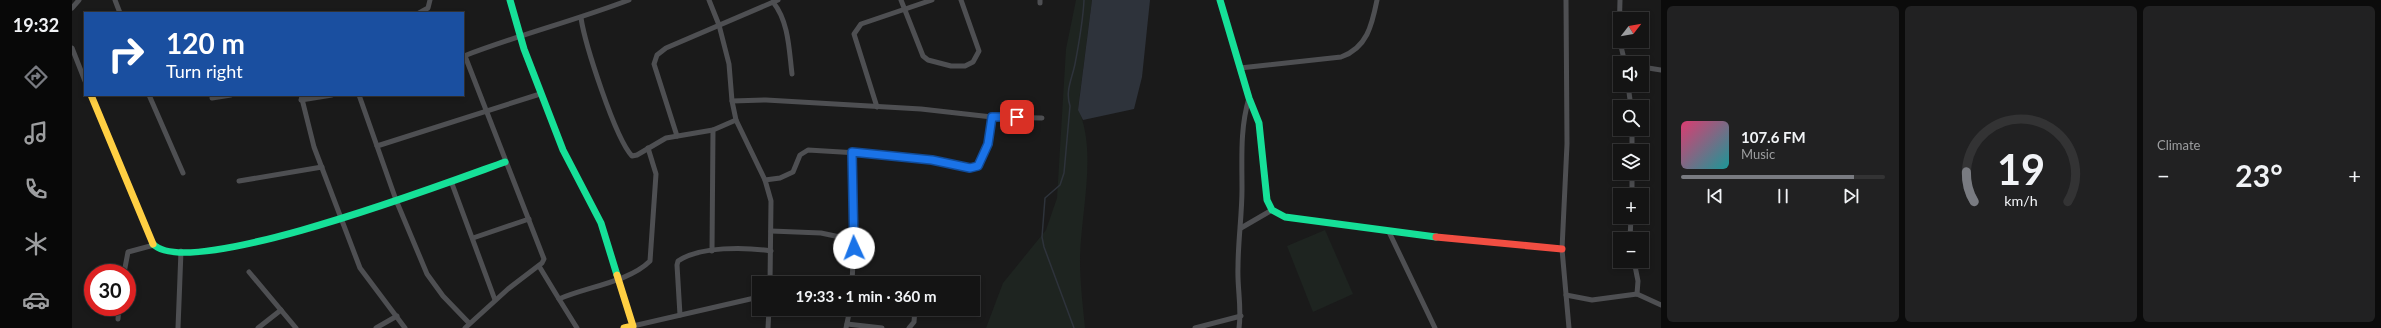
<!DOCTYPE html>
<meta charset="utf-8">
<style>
body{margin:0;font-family:Lato,sans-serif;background:#212122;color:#f1f3f6;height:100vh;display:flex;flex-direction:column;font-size:15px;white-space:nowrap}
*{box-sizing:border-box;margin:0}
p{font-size:13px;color:#9d9ea0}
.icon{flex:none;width:22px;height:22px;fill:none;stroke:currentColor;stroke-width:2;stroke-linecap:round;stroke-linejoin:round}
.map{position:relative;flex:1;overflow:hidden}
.panel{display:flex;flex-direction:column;gap:6px;padding:6px;background:#0b0b0b;width:720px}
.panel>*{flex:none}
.guide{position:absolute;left:12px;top:12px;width:380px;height:84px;border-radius:0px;box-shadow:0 2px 6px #0003,0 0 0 1px #333334;background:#1a4fa0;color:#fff;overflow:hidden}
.needle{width:26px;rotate:59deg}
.buttons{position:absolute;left:1541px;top:12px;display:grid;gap:8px}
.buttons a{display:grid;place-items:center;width:36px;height:36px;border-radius:0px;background:#141414;box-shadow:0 2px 6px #0003,0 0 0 1px #333334;font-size:20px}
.speed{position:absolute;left:12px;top:264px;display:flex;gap:8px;font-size:20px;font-weight:700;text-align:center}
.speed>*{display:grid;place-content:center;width:52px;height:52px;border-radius:50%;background:#141414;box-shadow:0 2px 6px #0003,0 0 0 1px #333334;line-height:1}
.speed .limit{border:6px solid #d22;background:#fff;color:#111}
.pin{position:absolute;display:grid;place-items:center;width:34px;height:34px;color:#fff;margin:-17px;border-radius:8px;box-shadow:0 2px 6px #0006}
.me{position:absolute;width:44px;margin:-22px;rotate:358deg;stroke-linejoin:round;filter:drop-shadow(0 0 3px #0008)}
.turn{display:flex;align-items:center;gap:14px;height:84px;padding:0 16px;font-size:18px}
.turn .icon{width:52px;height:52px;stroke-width:2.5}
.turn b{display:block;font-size:28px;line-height:34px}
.big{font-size:30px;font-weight:700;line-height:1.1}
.panel .widget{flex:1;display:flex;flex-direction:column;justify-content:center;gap:6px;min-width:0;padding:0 14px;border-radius:6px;background:#212122}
.panel .dial{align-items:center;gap:0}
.dial svg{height:104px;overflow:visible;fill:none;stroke:#333334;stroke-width:7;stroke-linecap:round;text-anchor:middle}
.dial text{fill:#f1f3f6;stroke:none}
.song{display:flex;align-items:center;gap:12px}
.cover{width:48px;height:48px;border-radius:6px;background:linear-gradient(135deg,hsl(340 70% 55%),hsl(180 70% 35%))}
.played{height:4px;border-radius:2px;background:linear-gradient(90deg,#797b81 85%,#333334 85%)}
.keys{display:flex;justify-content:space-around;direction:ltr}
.heat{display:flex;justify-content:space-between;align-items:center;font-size:22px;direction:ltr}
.panel .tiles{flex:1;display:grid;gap:6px;grid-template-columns:repeat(3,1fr)}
.trip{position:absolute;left:680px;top:276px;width:228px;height:40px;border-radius:0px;background:#141414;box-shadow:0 2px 6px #0003,0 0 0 1px #333334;font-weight:700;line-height:40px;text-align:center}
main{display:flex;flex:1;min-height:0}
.dock{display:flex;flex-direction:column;width:72px;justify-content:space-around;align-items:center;background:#080808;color:#9d9ea0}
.dock .icon{width:28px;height:28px}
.dock .on{color:#797b81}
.dock b{font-size:18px;color:#f1f3f6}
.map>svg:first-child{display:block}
.green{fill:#1e2420}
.water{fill:#2e333b}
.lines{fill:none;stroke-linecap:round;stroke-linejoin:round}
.stream{stroke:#2e333b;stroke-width:1.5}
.street{stroke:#4e4f52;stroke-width:5}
.fast{stroke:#16e098;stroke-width:7}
.slow{stroke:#ffcf43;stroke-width:7}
.jam{stroke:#f24e42;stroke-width:7}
.route-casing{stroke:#114b97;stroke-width:10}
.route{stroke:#1a73e8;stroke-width:7}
</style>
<main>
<nav class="dock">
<b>19:32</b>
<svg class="icon on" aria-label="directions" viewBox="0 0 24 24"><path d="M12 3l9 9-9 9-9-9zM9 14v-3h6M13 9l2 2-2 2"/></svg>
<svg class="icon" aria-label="music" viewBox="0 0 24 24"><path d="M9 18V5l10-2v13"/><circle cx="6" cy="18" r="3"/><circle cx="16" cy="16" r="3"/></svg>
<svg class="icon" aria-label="phone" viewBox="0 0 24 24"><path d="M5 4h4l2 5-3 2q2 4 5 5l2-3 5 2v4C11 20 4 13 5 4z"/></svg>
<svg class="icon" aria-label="climate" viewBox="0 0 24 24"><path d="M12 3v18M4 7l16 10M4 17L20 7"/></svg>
<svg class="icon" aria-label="car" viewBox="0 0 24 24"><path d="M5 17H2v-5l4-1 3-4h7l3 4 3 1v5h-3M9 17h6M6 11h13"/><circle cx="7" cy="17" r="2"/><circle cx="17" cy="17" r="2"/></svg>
</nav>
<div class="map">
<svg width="1589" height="328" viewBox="0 0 1589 328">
<rect width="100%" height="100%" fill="#1a1a1a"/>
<g class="green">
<path d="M1004 0H1020L1006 109C1026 151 1008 216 1008 261 1008 283 1011 306 1013 328H914L931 283 974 230 985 198 994 49Z"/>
<path d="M1253 230 1281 294 1241 312 1215 246Z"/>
</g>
<path class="water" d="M1020 0H1078L1070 77 1062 109 1011 120 1006 110Z"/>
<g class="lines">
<path class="stream" d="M1002 328 972 247 970 237 973 198 988 185 992 173 998 106C993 91 1000 79 1003 64 1007 43 1011 21 1012 0"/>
<g class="street">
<path d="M43 0 48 13"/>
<path d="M637 0 647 25 657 64 660 101 664 120 693 180 699 201 698 283"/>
<path d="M829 0 851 56 856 60 879 66H893L901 62 907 51 889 0"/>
<path d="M968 0V3"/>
<path d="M1494 0 1495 144 1490 249 1497 328"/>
<path d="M1548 0 1547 38 1553 63"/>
<path d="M701 2C717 22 717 50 720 74"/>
<path d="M0 8 7 0"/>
<path d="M347 13 356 8 358 0"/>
<path d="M509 18C513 44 543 138 560 156L565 155 594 138 641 130"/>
<path d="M0 48 13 81"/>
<path d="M392 56C446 35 502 21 557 0"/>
<path d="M1570 67 1589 70"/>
<path d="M1168 68 1269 57C1295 48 1300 25 1305 0"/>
<path d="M1556 85 1559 107"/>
<path d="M77 95 111 173"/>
<path d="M229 95 242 147 288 268 333 328"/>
<path d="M287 95 324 200 355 274 371 296 397 323"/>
<path d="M140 98 159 95"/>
<path d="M229 100 260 95"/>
<path d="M660 101 694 100 849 109 920 117 970 118"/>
<path d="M805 107 782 34 789 24 860 0"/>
<path d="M1560 129V151"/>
<path d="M605 136 582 64 585 55 594 48 706 0"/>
<path d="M305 146 468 94"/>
<path d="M779 152 782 240 780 283"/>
<path d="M1560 173V195"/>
<path d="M693 180 708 178 721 172 728 155 736 150 819 155 898 167 906 166 916 144 920 117"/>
<path d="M167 181 250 167"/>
<path d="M379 181 423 300"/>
<path d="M1169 228 1200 210"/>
<path d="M699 231 749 233 782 240"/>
<path d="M1317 232 1363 328"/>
<path d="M401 238 457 219"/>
<path d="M1558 239 1559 217"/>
<path d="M640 251 641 130 664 120"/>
<path d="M1562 261 1566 281 1565 294"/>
<path d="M467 266 487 299C514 287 557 282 578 261L584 174 576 148"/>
<path d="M177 272 224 328"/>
<path d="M52 273 56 252 82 245"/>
<path d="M1494 295 1520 300 1565 294 1589 305"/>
<path d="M487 299 505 328"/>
<path d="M608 315 605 265 606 261C628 246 674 247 699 251"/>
<path d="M46 319 47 307"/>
<path d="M775 324 810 328"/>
<path d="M561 326 687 297"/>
<path d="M106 328 109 251"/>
<path d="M186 328 209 310"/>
<path d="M304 328 325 316"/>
<path d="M393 328 436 289 470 263 472 259 393 56"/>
<path d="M696 328 697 309"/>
<path d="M774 328 778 309"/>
<path d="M837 328 842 322 843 309"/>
<path d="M1123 328 1169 316"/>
<path d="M1167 328C1170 307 1165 288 1166 267 1166 241 1170 215 1170 189 1170 158 1168 128 1177 98"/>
</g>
<g class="fast">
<path d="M438 0 452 49 491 150 529 223 545 275"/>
<path d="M1148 0 1177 98 1187 123 1195 200 1200 210 1213 217 1364 237"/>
<path d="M81 244C116 282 382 180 433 162"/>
</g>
<g class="slow">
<path d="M19 95 81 244"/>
<path d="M545 275 561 326 552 328"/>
</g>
<path class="jam" d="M1364 237 1490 249"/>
</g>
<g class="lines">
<defs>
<path id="route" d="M782 248 780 152 860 160 898 168 906 166 916 144 920 117H945"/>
</defs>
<use href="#route" class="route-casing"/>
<use href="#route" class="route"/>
</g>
</svg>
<div class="buttons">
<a><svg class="needle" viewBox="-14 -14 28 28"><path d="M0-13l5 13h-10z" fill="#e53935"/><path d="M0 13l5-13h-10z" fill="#9d9ea0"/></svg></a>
<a><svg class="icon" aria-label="sound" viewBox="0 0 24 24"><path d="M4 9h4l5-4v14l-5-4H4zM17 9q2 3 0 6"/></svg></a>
<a><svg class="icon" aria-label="search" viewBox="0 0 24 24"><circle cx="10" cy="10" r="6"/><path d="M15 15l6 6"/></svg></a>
<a><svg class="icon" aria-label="layers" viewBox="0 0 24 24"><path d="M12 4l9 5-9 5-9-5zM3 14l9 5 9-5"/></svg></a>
<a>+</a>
<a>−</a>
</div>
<div class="speed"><div class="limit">30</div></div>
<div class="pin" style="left:945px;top:117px;background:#d93025"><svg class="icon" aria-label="arrive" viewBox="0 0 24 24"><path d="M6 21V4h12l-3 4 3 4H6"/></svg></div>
<svg class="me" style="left:782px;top:248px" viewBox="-20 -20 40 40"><circle r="19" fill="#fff"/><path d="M0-13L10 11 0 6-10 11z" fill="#1a73e8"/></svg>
<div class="trip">19:33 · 1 min · 360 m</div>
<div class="guide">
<div class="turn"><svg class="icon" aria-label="right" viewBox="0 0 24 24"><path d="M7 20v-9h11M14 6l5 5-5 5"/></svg><div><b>120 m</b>Turn right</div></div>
</div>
</div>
<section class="panel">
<div class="tiles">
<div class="widget">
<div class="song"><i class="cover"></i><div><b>107.6 FM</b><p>Music</p></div></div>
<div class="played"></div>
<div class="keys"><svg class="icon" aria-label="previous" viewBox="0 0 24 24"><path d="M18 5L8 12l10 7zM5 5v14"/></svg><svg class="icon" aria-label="pause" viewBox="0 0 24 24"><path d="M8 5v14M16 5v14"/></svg><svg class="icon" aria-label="next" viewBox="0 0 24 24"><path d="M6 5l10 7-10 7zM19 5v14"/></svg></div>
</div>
<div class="widget dial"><svg viewBox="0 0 100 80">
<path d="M14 69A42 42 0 1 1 86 69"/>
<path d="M14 69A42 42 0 0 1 8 46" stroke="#797b81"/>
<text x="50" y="56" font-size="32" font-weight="700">19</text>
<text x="50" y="72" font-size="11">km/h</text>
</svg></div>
<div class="widget"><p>Climate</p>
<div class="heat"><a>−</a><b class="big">23°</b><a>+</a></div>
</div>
</div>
</section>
</main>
